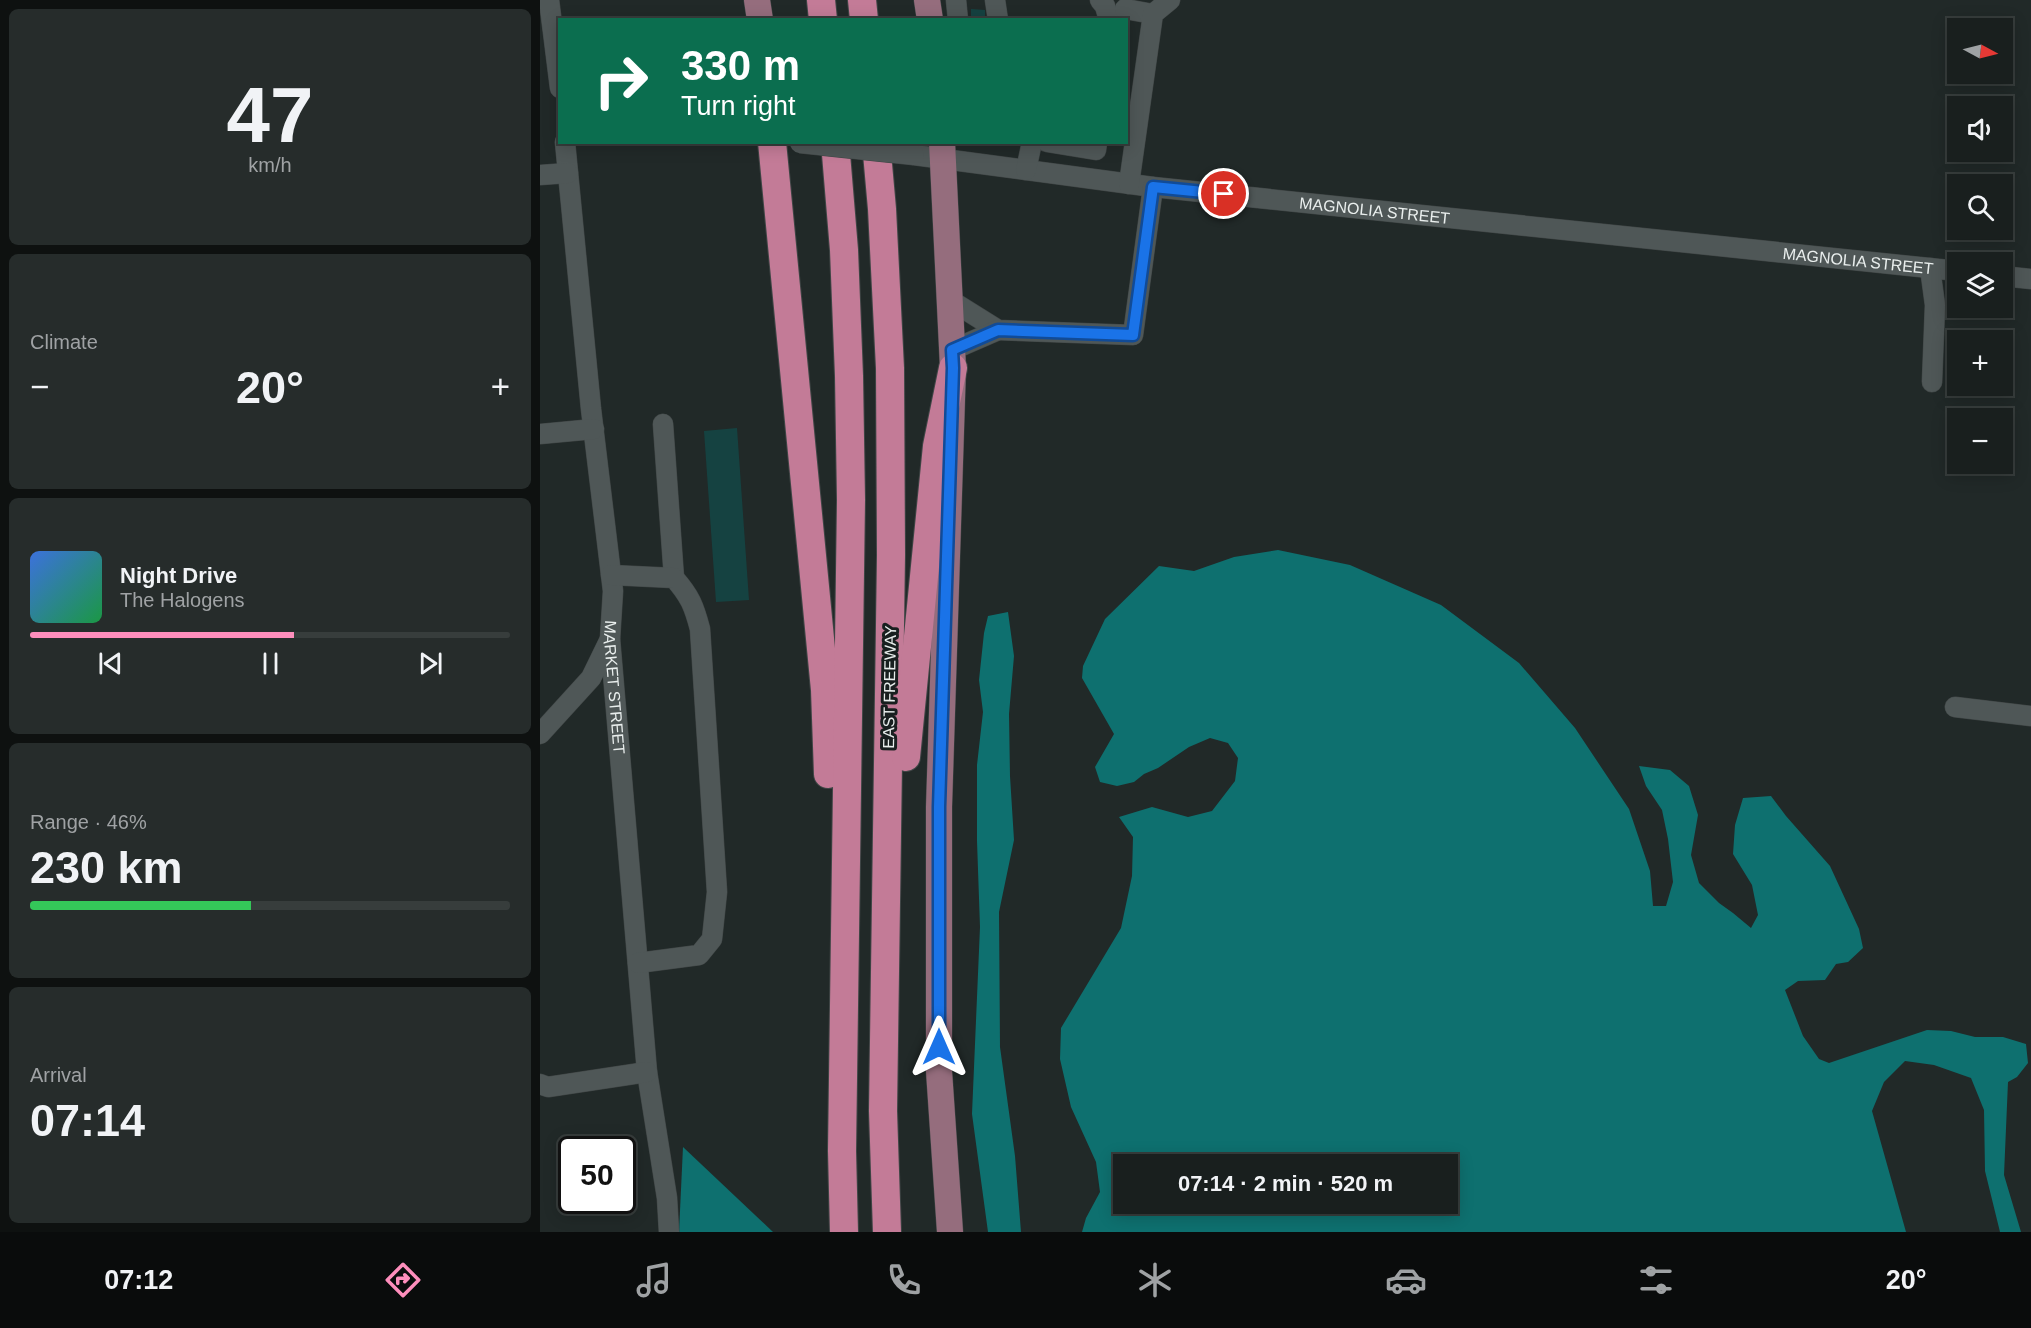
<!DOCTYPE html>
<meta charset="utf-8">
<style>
body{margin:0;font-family:Arial,sans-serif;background:#262c2b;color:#f1f3f6;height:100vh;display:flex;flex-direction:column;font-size:22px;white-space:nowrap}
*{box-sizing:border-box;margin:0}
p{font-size:20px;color:#9fa2a4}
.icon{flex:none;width:33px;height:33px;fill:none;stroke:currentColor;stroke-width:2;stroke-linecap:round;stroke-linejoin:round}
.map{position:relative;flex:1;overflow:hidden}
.details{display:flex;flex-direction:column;gap:9px;padding:9px;background:#0e1110;width:540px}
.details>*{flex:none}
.top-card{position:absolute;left:18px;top:18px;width:570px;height:126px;border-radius:0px;box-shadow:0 3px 15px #0003,0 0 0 2px #373d3c;background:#0b6e4f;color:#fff;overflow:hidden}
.needle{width:39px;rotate:97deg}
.controls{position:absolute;left:1407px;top:18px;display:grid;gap:12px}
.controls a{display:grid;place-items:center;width:66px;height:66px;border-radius:0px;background:#191f1e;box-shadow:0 3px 15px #0003,0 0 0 2px #373d3c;font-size:30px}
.speed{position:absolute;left:18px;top:1136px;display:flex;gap:12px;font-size:30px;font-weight:700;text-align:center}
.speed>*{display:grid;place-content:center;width:78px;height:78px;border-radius:50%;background:#191f1e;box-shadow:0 3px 15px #0003,0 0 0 2px #373d3c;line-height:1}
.speed .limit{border:3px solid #111;border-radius:9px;background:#fff;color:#111}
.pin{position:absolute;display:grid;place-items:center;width:51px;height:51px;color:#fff;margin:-26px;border:3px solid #fff;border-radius:50%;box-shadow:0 2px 6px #0007}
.me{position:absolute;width:66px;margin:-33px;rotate:0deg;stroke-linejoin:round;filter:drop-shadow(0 0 4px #0008)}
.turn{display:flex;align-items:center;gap:21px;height:126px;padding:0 24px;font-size:27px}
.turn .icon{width:78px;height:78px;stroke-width:2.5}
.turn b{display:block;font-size:42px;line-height:51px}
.big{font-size:45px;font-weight:700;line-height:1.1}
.details .card{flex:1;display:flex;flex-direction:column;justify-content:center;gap:9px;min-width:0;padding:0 21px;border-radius:9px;background:#262c2b}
.details .dial{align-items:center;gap:0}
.dial b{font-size:78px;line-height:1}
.song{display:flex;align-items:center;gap:18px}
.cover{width:72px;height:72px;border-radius:9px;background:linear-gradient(135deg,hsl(220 70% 55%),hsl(140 70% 35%))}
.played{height:6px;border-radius:3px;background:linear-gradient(90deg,#fe8ebc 55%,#373d3c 55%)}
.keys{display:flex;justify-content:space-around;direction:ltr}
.heat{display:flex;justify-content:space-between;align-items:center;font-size:33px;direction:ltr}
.charge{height:9px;border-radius:4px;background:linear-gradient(90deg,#34c759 46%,#373d3c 0)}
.trip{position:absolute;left:573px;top:1154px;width:345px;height:60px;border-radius:0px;background:#191f1e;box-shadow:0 3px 15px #0003,0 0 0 2px #373d3c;font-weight:700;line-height:60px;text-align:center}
.tab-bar{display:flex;height:96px;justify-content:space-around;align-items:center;background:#0a0c0c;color:#9fa2a4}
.tab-bar .icon{width:42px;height:42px}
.tab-bar .on{color:#fe8ebc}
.tab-bar b{font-size:27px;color:#f1f3f6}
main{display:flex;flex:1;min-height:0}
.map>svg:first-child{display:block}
.water{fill:#0e706f;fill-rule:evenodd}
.building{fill:#154241}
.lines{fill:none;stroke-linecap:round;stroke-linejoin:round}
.minor-casing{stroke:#404646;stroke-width:21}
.major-casing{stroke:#404646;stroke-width:27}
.highway-casing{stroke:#404646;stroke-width:30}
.minor{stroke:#4f5757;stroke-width:20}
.major{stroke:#956d7d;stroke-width:26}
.highway{stroke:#c37b97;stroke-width:28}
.minor-bridge-casing{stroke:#404646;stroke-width:21;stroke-linecap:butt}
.minor-bridge{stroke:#4f5757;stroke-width:20}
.route-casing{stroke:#114b97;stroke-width:15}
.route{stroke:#1a73e8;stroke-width:10}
.labels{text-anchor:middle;stroke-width:6;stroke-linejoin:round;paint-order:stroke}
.street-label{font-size:16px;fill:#e9eeed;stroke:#181f1f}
</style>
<main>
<section class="details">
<div class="card dial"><b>47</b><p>km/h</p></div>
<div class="card"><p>Climate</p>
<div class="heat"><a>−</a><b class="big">20°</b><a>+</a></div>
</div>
<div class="card">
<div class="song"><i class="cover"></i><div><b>Night Drive</b><p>The Halogens</p></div></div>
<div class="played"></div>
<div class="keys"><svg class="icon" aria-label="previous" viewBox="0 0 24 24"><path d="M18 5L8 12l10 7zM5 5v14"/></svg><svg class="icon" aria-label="pause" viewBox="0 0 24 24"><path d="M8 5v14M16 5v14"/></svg><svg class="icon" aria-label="next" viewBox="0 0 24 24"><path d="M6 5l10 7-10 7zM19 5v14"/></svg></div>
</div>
<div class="card"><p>Range · 46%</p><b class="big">230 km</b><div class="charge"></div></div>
<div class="card"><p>Arrival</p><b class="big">07:14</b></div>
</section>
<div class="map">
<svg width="1491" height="1232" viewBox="0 0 1491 1232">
<rect width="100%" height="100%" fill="#212928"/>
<g class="water">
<path d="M738 550 810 565 901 605 979 663 1035 728 1089 809 1110 871 1113 906H1126L1133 882 1128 839 1122 810 1106 786 1099 766 1130 770 1149 786 1158 815 1151 855 1159 883 1179 903 1193 913 1211 928 1218 915 1212 885 1193 854 1195 825 1203 798 1231 796 1246 816 1290 866 1319 929 1323 948 1308 962 1296 964 1285 980 1258 981 1245 990 1263 1036 1279 1059 1289 1063 1387 1030 1411 1031 1435 1037H1463L1486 1044 1488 1063 1477 1077 1468 1082 1464 1175 1481 1232H1460L1445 1171 1444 1110 1431 1078 1394 1065 1365 1061 1344 1082 1332 1111 1366 1232H542L546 1218 560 1192 556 1162 531 1107 520 1059 521 1028 581 928 592 876 593 837 579 817 612 807 648 817 672 811 695 781 698 758 688 743 670 738 649 747 618 768 604 774 594 782 577 786 560 782 555 767 574 734 542 678 543 666 565 619 619 566 654 571 694 557ZM584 1164H908V1203H584Z"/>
<path d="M468 612 474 656 469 714 470 776 474 840 459 912 460 1047 475 1156 481 1232H448L432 1114 440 927 437 841V765L443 712 439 680 444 633 448 616Z"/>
<path d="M143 1147 233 1232H139Z"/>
</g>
<g class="building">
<path d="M431 9 445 10V20H431Z"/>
<path d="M197 428 209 600 176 602 164 431Z"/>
</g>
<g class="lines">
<defs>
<g id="minor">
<path d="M9 0 20 88"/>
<path d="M416 0 418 20"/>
<path d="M455 0 458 20"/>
<path d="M560 0 565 6 569 20"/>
<path d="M585 9 613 14"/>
<path id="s1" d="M25 142 51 409 73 591 70 639 107 1072 127 1198 129 1232"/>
<path d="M507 142 556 150 557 142"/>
<path id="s2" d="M374 155 613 187 1418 271"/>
<path d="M486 170 492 142"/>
<path d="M0 175 28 173"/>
<path d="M589 184 613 14 630 0"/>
<path d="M1390 268 1395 305 1392 382"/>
<path d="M1462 276 1491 279"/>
<path d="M410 300 458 330 593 335 613 187"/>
<path d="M412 350 458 330"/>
<path d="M123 424 134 578"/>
<path d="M0 434 54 429"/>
<path d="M71 575 134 578C150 596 154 606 160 629L177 892 172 939 159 955 98 963"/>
<path d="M1415 707 1491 716"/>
<path d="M0 734 51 678 70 639"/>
<path d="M0 1084 8 1087 107 1072"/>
</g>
<g id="major">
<path d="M217 0 220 20"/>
<path d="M387 0 390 20"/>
<path d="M402 142 413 368 399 807V1071L410 1232"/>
</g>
<g id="highway">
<path d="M281 0 283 20"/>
<path d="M322 0 324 20"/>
<path d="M232 142 285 690 288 774"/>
<path d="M295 142 304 250 309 376 311 500 302 1151 304 1232"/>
<path d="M336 142 342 209 350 368 351 555 343 1111 347 1232"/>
<path d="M366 757 397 446 413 368"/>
</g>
</defs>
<use href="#minor" class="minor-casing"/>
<use href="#major" class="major-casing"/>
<use href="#highway" class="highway-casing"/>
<use href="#minor" class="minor"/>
<use href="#major" class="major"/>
<use href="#highway" class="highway"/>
<defs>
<path id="minor-bridge" d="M260 143 374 155"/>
</defs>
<use href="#minor-bridge" class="minor-bridge-casing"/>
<use href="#minor-bridge" class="minor-bridge"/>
</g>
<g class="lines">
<defs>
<path id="route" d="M399 1047V807L413 368 412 350 458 330 593 335 613 187 684 194"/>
</defs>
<use href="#route" class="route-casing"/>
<use href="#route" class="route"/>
</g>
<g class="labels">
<g class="street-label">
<text dy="6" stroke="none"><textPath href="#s2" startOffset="464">MAGNOLIA STREET</textPath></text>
<text dy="6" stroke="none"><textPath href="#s2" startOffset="950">MAGNOLIA STREET</textPath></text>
<text dy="6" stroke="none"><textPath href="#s1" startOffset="548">MARKET STREET</textPath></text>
<text transform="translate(349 687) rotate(-89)" y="6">EAST FREEWAY</text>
</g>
</g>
</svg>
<div class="controls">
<a><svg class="needle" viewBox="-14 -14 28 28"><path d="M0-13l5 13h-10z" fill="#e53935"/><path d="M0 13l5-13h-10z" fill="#9fa2a4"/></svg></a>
<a><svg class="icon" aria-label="sound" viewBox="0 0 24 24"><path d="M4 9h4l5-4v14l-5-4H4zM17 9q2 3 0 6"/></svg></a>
<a><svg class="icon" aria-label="search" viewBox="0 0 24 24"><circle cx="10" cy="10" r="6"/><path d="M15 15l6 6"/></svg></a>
<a><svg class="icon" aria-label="layers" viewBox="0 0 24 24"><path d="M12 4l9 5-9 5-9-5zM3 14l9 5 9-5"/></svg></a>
<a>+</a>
<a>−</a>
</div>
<div class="speed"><div class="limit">50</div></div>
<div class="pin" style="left:684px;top:194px;background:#d93025"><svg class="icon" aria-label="arrive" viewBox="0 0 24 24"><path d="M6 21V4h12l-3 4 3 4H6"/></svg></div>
<svg class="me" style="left:399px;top:1047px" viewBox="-20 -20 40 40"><path d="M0-17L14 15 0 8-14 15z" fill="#1a73e8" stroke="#fff" stroke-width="4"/></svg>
<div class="trip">07:14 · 2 min · 520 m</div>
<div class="top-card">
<div class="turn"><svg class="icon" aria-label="right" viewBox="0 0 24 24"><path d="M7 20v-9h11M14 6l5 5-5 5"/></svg><div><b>330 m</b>Turn right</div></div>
</div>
</div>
</main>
<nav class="tab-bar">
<b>07:12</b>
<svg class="icon on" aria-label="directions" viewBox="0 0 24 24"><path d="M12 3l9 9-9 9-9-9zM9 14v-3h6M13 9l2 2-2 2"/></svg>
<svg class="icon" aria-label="music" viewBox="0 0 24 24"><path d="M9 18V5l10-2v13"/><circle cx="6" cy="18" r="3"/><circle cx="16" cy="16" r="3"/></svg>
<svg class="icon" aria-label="phone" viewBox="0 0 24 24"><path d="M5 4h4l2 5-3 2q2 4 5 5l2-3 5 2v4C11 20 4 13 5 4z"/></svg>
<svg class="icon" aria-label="climate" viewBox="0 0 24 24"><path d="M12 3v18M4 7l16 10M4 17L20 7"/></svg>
<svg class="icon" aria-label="car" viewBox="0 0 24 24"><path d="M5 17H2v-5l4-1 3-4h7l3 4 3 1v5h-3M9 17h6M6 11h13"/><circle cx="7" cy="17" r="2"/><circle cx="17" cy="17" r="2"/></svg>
<svg class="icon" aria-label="filters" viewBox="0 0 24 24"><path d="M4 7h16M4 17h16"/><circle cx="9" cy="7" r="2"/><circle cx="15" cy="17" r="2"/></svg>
<b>20°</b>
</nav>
